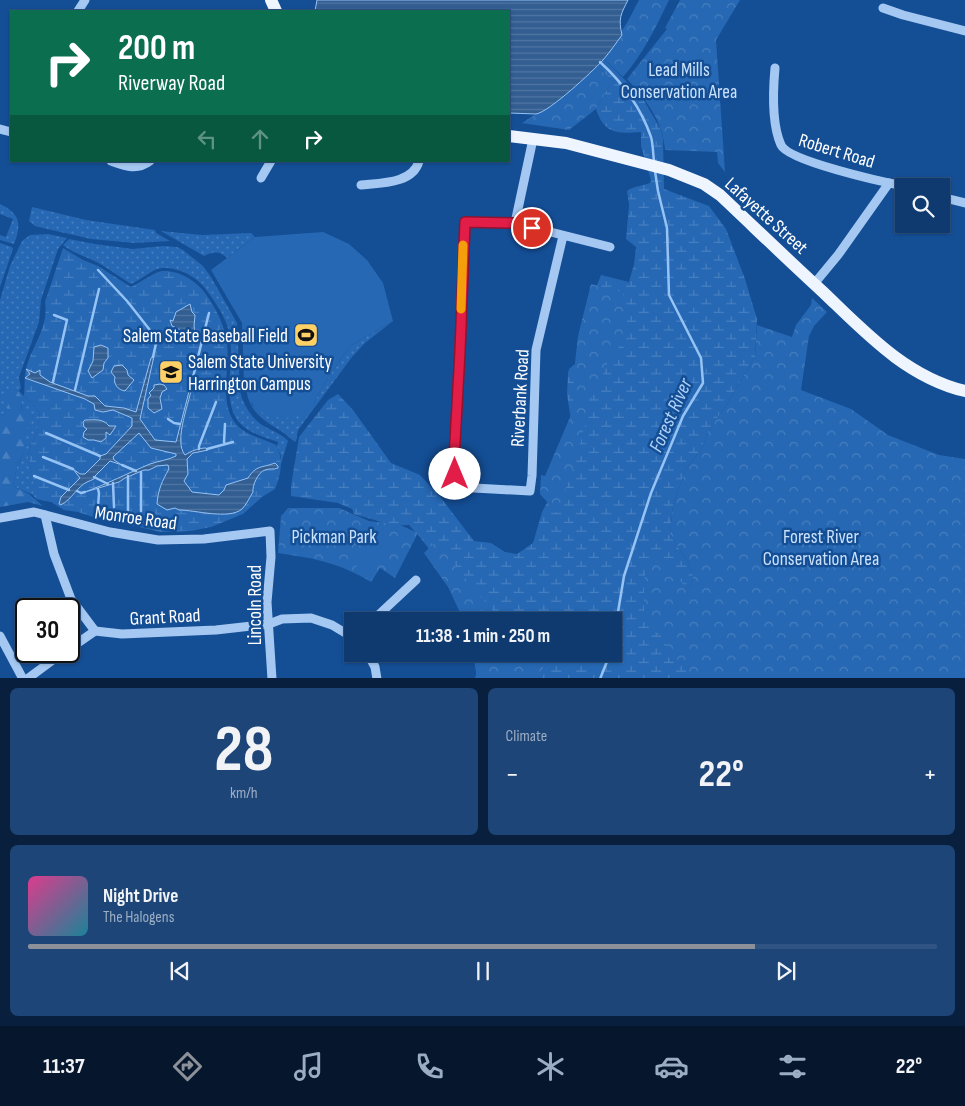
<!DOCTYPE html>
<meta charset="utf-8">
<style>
body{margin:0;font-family:"Sofia Sans Condensed",sans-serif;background:#1d4578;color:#f1f3f6;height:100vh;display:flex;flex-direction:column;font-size:19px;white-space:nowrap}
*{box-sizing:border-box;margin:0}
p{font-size:16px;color:#9badc3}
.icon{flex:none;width:28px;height:28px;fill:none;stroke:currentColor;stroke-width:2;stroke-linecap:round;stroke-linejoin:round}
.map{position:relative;height:678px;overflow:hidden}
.panel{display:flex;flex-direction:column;gap:10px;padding:10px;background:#08203e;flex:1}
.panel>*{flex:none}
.guide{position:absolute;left:10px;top:10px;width:500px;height:152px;border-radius:0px;box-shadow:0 1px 4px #0004,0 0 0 1px #2f5483;background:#0b6e4f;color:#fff;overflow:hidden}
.tools{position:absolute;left:895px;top:178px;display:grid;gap:10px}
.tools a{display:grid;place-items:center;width:55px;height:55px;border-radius:0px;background:#0f3a70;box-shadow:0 1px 4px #0004,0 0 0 1px #2f5483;font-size:25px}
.speed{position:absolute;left:15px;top:598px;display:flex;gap:10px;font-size:25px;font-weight:700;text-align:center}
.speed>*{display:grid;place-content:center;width:65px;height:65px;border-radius:50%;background:#0f3a70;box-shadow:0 1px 4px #0004,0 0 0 1px #2f5483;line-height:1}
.speed .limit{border:2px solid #111;border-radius:8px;background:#fff;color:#111}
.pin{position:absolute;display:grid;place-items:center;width:42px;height:42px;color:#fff;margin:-21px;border:2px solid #fff;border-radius:50%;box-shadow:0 1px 5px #0007}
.me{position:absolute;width:55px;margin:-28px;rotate:0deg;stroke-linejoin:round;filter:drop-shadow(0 0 4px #0008)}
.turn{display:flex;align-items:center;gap:18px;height:105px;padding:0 25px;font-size:22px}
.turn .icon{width:65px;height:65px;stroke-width:2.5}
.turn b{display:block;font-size:35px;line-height:42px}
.lanes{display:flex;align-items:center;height:48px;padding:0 25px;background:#0003;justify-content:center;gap:25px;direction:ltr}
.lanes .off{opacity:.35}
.big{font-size:38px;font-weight:700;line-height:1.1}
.panel .card{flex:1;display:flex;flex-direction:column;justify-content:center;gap:8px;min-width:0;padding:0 18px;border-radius:8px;background:#1d4578}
.panel .dial{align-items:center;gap:0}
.dial b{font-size:65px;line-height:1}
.song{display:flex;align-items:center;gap:15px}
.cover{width:60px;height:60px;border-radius:8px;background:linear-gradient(135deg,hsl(330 70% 55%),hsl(190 70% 35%))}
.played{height:5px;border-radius:2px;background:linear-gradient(90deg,#8c9099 80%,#2f5483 80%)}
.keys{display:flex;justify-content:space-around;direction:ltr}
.heat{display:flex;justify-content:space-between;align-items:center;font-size:28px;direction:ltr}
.panel .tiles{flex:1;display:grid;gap:10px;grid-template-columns:1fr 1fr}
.card:last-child{grid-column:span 2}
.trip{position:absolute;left:344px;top:612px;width:278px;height:50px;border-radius:0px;background:#0f3a70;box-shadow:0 1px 4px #0004,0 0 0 1px #2f5483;font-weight:700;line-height:50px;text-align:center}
.tabs{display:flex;height:80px;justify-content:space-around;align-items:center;background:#06172d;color:#9badc3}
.tabs .icon{width:35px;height:35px}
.tabs .current{color:#8c9099}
.tabs b{font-size:22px;color:#f1f3f6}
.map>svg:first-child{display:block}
.grass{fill:url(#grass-dots)}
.forest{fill:url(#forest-firs)}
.wetland{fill:url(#wetland-marsh)}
.park{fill:url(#park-crowns)}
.pitch{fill:#2668b4}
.water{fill:url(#water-rules);stroke:#96c3f5}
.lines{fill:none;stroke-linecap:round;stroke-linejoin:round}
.stream{stroke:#96c3f5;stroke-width:2.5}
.minor{stroke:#a4c8f2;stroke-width:9}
.major{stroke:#eff5ff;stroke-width:12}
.route-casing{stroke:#92132f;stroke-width:12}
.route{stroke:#e11d48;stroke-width:9}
.slow{stroke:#f59e0b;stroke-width:9}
.labels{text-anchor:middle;stroke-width:5;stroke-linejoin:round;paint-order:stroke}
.park-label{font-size:19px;fill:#cbe2fd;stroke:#144e95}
.street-label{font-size:19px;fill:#fff;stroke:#144e95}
.poi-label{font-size:19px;fill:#fff;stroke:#144e95;text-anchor:end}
.water-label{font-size:20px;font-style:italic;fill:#b0d2f9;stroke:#144e95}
</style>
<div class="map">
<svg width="965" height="679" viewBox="0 0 965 679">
<defs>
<pattern id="grass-dots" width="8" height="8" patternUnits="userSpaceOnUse" patternTransform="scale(1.25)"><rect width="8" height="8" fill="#2668b4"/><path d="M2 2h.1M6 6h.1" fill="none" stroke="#477fbf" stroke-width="1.8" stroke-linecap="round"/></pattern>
<pattern id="forest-firs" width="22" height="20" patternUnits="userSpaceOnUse" patternTransform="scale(1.25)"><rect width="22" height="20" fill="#2668b4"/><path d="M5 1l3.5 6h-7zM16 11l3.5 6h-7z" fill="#477fbf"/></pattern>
<pattern id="wetland-marsh" width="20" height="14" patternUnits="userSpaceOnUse" patternTransform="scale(1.25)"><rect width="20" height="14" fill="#2668b4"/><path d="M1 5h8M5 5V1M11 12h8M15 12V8" fill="none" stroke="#477fbf"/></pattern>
<pattern id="park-crowns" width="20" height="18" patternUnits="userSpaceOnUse" patternTransform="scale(1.25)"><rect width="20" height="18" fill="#2668b4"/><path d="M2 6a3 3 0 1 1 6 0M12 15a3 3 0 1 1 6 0" fill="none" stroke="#477fbf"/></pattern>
<pattern id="water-rules" width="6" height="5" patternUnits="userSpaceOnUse" patternTransform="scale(1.25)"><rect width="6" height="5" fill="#335e92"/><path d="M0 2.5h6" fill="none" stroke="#5276a2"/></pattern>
</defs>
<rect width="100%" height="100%" fill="#144e95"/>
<g class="grass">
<path d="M0 204C20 213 22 225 14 244L0 240V235L6 237 13 219 0 214Z"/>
<path d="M32 207 86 220 155 230 156 233 170 241 134 243 91 239 43 228 35 226 29 221Z"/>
<path d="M161 231 202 235 251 233 255 237 227 258C220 251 213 251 204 256Z"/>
<path d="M48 234 67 238 58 249 41 300 39 322 19 377 21 388 19 391 40 412 37 432 30 446 28 455 33 480V495L13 486 17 466 24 452V435L33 415 21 410 22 405 8 404 5 414 0 417V300L10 266 22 241 30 235Z"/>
<path d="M69 239 95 244 133 249 163 246 177 247 183 250 203 266 211 277 237 323 240 391C243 405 252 419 264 426 272 431 282 434 288 441L280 467 281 456 277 446 278 442C264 437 244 432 236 418 223 397 234 363 230 339 228 320 218 306 207 291 198 277 179 267 162 268 152 269 141 280 131 284 121 278 112 271 102 265 89 257 75 255 63 245Z"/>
<path d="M0 243 12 247 13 249 0 287Z"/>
<path d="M393 321 365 343 352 357 298 430 296 442C291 440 288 436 284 433 267 422 252 415 247 394L252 405 271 417 313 405 329 376 350 346Z"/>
</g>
<path class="forest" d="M13 391H18L22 399 21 410 33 414 31 423 24 435V452L17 466 13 486 29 494 43 506 28 502 0 507V417L5 414 8 404 5 397Z"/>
<g class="wetland">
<path d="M604 59 642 97 660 128 663 138 664 189 709 206 726 229 745 279 757 319 755 357 725 407 708 431 702 448 686 469 673 505 670 535 687 560 693 574 692 584 690 586 671 593 965 678H475L478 666 477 654H612V621H472C454 588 436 553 409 525L387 526C378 519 365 518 354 514L352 509 338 503 291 496V486L299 437 328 400 338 394 353 410 391 463 420 475 441 498 474 541 491 543 505 552 517 554 533 543 542 512 549 499 571 420 567 395 568 373 569 369 586 355 590 303 601 275 629 282 634 264 636 247 626 239 629 205 627 191C634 186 642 186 650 183L651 180 641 146V132C618 134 604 134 596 109L610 84H615L597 66Z"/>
<path d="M63 248 83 260 98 266 131 287C139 283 155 272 162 271 178 270 196 280 205 293 215 307 222 320 226 337 232 364 217 401 236 424 245 435 264 439 276 445 284 458 281 476 275 489L262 497 243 514 211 527 191 531 161 532 112 521 102 520 78 512 64 510 51 502 36 499 33 495V480L28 455 30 446 37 432 40 412 24 396C25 387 24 377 26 369 32 346 49 327 45 302Z"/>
</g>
<g class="park">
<path d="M639 0H669C656 27 643 54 623 77L604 59 628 21Z"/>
<path d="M680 0H740L716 40 725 172 718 163 717 152 665 150C663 121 646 100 627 79L667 29 665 28Z"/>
<path d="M597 66 615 84 614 85 610 84 596 109 569 130 522 123 554 102Z"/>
<path d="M591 284 622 292 627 306V326L623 332 619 347 608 361 598 387 592 397 589 407 588 421 584 428 577 457 557 513 540 494 541 475 545 476 573 410 575 363 578 336Z"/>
<path d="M812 298 827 312 814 326 809 336 801 390 851 409 888 435 939 455 965 459V678H692L674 655 665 639 651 629 644 617V582L645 575 654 562 660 561 662 564 674 572 685 587 690 586 692 584 693 574 687 560 670 535 673 505 686 469 702 448 708 431 725 407 755 357 757 325 792 337 796 325 811 305Z"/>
<path d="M288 508H339L369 521 400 525 418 533 395 578 380 568 371 582C340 563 313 558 278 553L281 516Z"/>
<path d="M436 541 490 608 504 621H464L448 587 424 553Z"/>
<path d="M473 654H537L544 670 541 678H477Z"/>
</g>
<g class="pitch">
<path d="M323 232 349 244 367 260 383 283 393 321 350 346 329 376 313 405 304 413 291 418 271 417 257 410 249 400 244 383 242 323 211 270 255 237Z"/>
<path d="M372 536 388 544 371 580 354 571Z"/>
</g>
<g class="water">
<path d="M317 0H628C621 14 618 18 622 35 616 43 610 52 603 60 592 72 549 112 536 114L509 113V11H315Z"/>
<path d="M190 304 192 312 195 315 194 326 195 333 189 337 180 333 179 329 172 326 170 320 173 321 176 312Z"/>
<path d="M101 345 108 348V358L104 363 103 370 92 378 88 371 93 361 94 347Z"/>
<path d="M154 356 140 419 155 440 176 442 192 380 193 382C190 401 173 441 185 455 191 451 199 448 206 448L208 450 193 453 187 459 188 474 184 481 192 492 219 495 224 490 226 485 248 478C256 465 262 468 275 463L278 466V468C273 470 270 468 265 470 258 472 252 486 253 492 250 497 246 505 242 509 229 520 195 510 179 510L175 508 167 510 157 504C158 490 162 481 169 469L168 465 157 466 149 470H144L125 478 119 482 85 492C107 484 128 473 150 464 159 461 168 460 176 456V454L151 448 139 433 113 457 114 460 122 465 110 461 95 476 94 479C92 480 89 481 87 482 77 487 72 499 61 505L59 504 61 497 80 478 73 469 80 474H85L100 459V456L106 454 132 426V418L113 410 103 412 95 410 94 404 85 399 25 378 30 374 26 369 35 373 40 370V375L50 382 88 396H95L105 406 124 408 136 412 151 358Z"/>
<path d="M122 365 127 370 128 375 134 380 125 391C118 390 113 384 115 377L111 372 114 366Z"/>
<path d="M160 384 164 385 167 389 162 392 160 398 162 409 154 413 148 408V399L151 395 149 393 154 388V385Z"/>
<path d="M85 420C94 420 103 418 109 426H116L110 435 106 432V438L101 442 94 440H88L83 437 84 432 87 429 84 427 83 422Z"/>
</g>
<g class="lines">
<g class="stream">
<path d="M600 62C623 83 641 108 651 137 653 144 653 153 654 161"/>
<path d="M98 270 127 301 157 339 153 357"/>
<path d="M192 381 209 313"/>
<path d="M53 382 67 320 54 315"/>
<path d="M75 390 99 289"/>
<path d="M168 419 174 423 180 424"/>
<path d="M46 433 100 456"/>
<path d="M225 444 224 442 225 424"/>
<path d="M199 449V446L216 402"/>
<path d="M207 449 233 442"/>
<path d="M43 457 73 469"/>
<path d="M122 465 136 471"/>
<path d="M141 472V511"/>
<path d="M34 476 69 490"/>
<path d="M128 476V511"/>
<path d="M94 477 108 484"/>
<path d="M113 483 114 507"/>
<path d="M98 489 99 493 98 507"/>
<path d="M77 491 81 493 85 492"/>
<path d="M612 648 624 576 651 493 683 416 703 383 701 358 669 295 667 228 658 191 655 171"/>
<path d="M600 679 610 654"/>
</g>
<g class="minor">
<path d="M883 8 903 15 965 31"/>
<path d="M78 11 85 0"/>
<path d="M775 68C773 90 772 125 781 145 788 161 883 182 904 186"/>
<path d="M0 129 11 132"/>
<path d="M111 161C125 166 137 171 150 161"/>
<path d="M261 178 271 161"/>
<path d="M361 185C380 183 413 184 419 161"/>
<path d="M941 197 965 203"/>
<path d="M515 223 533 139"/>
<path d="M563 236 536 350 532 476 530 491 456 487 454 460 460 351 465 222 515 223 610 247"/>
<path d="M814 284 838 255 889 183"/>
<path d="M45 515 54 554 71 599 95 631"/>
<path d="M0 518 34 512 110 532 158 540 204 539 270 531 271 557 267 602 272 679"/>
<path d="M372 621 416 580"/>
<path d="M0 636 23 679"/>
<path d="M69 649 95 631 122 634 216 630 269 624 282 619 311 618 332 625 352 637"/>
<path d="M368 654 375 667 377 679"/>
<path d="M27 679 65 651"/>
</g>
<g class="major">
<path d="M271 0 276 11"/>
<path d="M509 136 566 143 669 170 704 184 720 195C754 227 788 260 823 292 865 332 906 377 965 391"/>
</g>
</g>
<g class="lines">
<defs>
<path id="route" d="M455 474 454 460 460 351 465 222 516 223 532 228"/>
</defs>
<use href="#route" class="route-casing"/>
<use href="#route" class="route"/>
<path class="slow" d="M461 309 463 245"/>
</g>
<defs>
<symbol id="stadium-square" viewBox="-11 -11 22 22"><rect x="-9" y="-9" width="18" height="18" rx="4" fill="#ffd065" stroke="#144e95"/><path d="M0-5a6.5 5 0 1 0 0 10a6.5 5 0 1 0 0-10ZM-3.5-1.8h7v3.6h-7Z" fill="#111"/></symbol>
<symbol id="university-square" viewBox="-11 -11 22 22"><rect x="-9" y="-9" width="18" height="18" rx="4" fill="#ffd065" stroke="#144e95"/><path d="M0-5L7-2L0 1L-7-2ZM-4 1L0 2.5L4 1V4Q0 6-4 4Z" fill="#111"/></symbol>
</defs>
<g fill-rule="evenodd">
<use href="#stadium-square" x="292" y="321" width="28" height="28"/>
<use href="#university-square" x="157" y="358" width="28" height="28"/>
</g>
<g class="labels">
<g class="park-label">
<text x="679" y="76">Lead Mills<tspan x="679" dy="22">Conservation Area</tspan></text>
<text x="334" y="543">Pickman Park</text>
<text x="821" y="543">Forest River<tspan x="821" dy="22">Conservation Area</tspan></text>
</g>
<g class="street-label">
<text transform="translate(837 150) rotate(17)" y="7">Robert Road</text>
<text transform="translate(767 215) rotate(42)" y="7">Lafayette Street</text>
<text transform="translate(519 398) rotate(-87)" y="7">Riverbank Road</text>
<text transform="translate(136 517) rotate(8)" y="7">Monroe Road</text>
<text transform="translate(254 605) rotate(-90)" y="7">Lincoln Road</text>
<text transform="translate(165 616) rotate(-3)" y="7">Grant Road</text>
</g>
<g class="poi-label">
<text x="288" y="342">Salem State Baseball Field</text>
<text x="188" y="368" text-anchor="start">Salem State University<tspan x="188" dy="22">Harrington Campus</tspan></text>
</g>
<g class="water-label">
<text transform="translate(670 415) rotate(-66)" y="7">Forest River</text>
</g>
</g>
</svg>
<div class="tools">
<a><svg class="icon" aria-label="search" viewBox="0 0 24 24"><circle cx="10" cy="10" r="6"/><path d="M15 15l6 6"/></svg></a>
</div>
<div class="speed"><div class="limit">30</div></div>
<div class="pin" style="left:532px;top:228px;background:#d93025"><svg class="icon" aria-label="arrive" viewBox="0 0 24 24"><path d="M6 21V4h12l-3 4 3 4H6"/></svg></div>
<svg class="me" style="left:455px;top:474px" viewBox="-20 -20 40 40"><circle r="19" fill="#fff"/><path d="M0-13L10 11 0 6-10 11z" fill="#e11d48"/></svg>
<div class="trip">11:38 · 1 min · 250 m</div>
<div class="guide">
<div class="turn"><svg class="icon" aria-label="right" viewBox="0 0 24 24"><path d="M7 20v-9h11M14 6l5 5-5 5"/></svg><div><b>200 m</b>Riverway Road</div></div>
<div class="lanes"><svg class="icon off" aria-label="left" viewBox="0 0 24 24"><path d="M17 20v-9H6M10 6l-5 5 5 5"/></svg><svg class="icon off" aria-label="ahead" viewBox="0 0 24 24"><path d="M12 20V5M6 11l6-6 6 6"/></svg><svg class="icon" aria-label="right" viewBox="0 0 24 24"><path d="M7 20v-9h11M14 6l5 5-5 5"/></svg></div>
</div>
</div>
<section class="panel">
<div class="tiles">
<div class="card dial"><b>28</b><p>km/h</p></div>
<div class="card"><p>Climate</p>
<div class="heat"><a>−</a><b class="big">22°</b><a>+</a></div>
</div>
<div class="card">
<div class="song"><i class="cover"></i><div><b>Night Drive</b><p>The Halogens</p></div></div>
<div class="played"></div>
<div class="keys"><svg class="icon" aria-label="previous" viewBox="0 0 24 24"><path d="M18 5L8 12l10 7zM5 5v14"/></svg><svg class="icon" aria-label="pause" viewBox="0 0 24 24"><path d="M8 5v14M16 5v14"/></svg><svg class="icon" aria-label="next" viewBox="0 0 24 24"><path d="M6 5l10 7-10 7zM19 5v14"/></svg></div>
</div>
</div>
</section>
<nav class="tabs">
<b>11:37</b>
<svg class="icon current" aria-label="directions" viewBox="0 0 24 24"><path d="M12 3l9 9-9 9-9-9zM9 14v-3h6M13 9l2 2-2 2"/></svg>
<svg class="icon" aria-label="music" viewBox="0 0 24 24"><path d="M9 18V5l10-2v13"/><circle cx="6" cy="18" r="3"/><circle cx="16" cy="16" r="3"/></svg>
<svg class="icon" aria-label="phone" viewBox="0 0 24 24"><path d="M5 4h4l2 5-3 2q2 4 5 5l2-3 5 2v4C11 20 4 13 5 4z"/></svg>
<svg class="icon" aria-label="climate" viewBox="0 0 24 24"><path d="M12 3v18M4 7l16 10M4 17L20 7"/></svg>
<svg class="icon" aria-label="car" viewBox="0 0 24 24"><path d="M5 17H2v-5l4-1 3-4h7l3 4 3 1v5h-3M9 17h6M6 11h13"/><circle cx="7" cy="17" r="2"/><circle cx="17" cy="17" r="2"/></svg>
<svg class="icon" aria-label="filters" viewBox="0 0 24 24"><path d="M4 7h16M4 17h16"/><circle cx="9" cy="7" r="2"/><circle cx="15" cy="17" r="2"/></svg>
<b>22°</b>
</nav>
